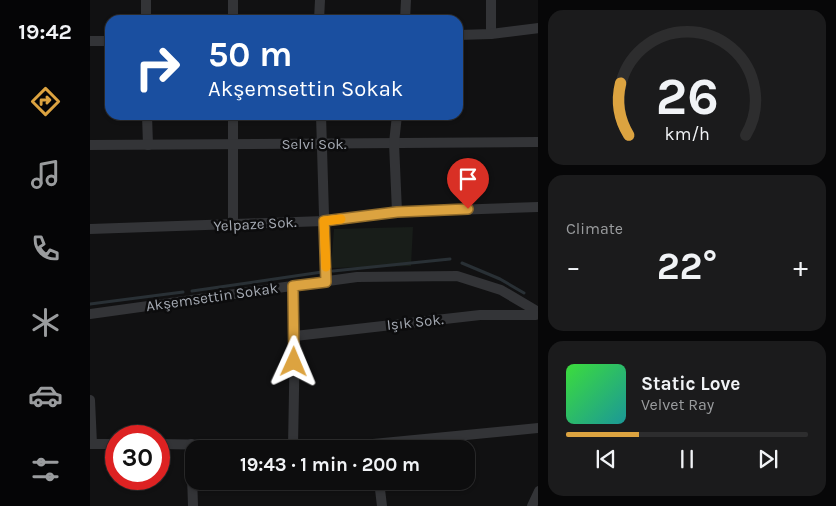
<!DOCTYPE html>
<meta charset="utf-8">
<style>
body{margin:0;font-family:Karla,sans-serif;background:#1b1b1c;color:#f1f3f6;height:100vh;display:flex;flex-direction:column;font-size:19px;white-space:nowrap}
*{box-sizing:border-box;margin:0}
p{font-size:16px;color:#9a9c9e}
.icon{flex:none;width:28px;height:28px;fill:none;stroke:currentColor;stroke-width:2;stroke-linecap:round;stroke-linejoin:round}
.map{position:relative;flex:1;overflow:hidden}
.side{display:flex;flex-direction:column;gap:10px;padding:10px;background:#070708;width:298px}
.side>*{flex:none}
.hud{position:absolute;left:15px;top:15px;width:358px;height:105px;border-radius:15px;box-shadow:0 1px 4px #0004,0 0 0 1px #2d2d2e;background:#1a4fa0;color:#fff;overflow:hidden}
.speed{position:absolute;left:15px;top:425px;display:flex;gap:10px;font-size:25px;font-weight:700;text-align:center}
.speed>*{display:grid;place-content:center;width:65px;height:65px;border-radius:50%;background:#0d0d0e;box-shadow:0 1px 4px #0004,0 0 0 1px #2d2d2e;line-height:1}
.speed .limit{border:8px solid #d22;background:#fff;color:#111}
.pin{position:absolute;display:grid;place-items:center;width:42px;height:42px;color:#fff;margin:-51px -21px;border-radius:50% 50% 50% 0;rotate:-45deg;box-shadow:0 0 5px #0007}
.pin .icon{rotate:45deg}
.me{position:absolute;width:55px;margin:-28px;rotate:1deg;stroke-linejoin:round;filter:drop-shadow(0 0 4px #0008)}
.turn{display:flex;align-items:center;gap:18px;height:105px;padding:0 20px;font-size:22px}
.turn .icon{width:65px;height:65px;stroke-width:2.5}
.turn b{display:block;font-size:35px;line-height:42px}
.big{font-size:38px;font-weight:700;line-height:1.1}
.side .tile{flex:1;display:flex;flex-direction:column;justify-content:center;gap:8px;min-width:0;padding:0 18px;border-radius:15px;background:#1b1b1c}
.side .dial{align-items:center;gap:0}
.dial svg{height:130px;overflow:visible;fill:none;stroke:#2d2d2e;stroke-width:7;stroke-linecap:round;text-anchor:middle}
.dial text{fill:#f1f3f6;stroke:none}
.song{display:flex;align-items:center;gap:15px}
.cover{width:60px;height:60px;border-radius:8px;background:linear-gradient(135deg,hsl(120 70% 55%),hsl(180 70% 35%))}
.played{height:5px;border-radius:2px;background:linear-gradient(90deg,#dca340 30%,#2d2d2e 30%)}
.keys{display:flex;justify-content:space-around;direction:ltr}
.heat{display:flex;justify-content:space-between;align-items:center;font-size:28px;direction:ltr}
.trip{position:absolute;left:95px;top:440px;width:290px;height:50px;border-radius:15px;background:#0d0d0e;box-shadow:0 1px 4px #0004,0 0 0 1px #2d2d2e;font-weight:700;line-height:50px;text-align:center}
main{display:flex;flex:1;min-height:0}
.tab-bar{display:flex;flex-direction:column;width:90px;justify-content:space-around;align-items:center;background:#050506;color:#9a9c9e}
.tab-bar .icon{width:35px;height:35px}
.tab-bar .current{color:#dca340}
.tab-bar b{font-size:22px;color:#f1f3f6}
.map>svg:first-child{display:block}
.green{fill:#181d19}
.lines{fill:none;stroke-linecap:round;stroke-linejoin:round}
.stream{stroke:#293035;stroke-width:3}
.minor{stroke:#333437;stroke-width:10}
.route-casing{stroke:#8f6a2a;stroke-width:12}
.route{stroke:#dca340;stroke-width:9}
.slow{stroke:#f59e0b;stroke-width:9}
.labels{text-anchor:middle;stroke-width:5;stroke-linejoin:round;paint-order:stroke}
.street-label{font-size:15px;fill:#a4a9b2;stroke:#0c0c0d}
</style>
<main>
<nav class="tab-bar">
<b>19:42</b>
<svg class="icon current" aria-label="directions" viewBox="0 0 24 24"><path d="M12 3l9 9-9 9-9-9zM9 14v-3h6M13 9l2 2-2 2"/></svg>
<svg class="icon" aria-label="music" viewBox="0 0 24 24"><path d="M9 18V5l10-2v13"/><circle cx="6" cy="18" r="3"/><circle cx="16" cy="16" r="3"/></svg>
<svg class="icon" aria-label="phone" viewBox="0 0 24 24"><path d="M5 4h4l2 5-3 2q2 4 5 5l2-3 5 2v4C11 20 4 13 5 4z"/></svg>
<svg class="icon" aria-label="climate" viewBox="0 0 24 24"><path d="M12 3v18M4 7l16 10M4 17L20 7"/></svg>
<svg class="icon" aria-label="car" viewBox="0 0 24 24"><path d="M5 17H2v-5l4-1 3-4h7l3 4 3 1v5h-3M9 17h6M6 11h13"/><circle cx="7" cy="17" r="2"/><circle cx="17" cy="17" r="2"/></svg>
<svg class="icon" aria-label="filters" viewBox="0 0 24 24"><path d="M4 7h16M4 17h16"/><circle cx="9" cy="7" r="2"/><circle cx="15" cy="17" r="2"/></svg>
</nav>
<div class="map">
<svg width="449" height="506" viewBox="0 0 449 506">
<rect width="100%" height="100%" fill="#111112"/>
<path class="green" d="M323 227 321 266 241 268 244 229Z"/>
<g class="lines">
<g class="stream">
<path d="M372 263 410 279 434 293"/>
<path d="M243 271 360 259"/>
<path d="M102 291 232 272"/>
<path d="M0 304 93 292"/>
</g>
<g class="minor">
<path d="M56 0V20"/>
<path d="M143 0V20"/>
<path d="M229 20 230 0"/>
<path d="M315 20 316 0"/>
<path d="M401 34V0"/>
<path d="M368 35 401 34 449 28"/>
<path d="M0 41H20"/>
<path d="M57 115 58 145"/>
<path d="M143 115V225"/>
<path d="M231 115 236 282"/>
<path d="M0 145 449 142"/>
<path d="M307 212 304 143 307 115"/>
<path d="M0 229 234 221 307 212 449 207"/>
<path d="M203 286 205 336 203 446"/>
<path d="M0 314 267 277 367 276 411 290 445 310"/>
<path d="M205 336 390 315H446"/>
<path d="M0 400 2 444"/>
<path d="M0 444H26"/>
<path d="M69 444 203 446 283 444 449 428"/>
<path d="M101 444 103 506"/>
<path d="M289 481 292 506"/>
<path d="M442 506 449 491"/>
</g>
</g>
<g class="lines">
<defs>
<path id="route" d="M204 362 203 286 236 282 234 221 307 212 378 209"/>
</defs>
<use href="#route" class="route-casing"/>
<use href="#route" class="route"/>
<path class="slow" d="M236 267 234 221 251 219"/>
</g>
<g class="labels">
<g class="street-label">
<text x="224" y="149">Selvi Sok.</text>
<text transform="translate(165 224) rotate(-3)" y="5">Yelpaze Sok.</text>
<text transform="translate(122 297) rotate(-8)" y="5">Akşemsettin Sokak</text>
<text transform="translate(325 322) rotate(-6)" y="5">Işık Sok.</text>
</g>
</g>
</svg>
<div class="speed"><div class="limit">30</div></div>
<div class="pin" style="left:378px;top:209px;background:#d93025"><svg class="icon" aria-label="arrive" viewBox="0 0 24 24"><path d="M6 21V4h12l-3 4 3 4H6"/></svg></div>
<svg class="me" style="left:204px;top:362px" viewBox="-20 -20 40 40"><path d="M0-17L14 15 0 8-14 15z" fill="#dca340" stroke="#fff" stroke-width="4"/></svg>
<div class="trip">19:43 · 1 min · 200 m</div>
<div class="hud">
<div class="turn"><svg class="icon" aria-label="right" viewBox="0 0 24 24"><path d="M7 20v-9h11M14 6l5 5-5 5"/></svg><div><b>50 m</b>Akşemsettin Sokak</div></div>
</div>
</div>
<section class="side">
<div class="tile dial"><svg viewBox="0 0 100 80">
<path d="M14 69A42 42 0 1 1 86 69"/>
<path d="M14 69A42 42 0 0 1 9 37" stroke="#dca340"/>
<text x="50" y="56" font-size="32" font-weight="700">26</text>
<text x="50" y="72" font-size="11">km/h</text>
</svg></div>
<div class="tile"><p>Climate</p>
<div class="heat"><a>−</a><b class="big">22°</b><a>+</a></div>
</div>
<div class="tile">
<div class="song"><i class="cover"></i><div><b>Static Love</b><p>Velvet Ray</p></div></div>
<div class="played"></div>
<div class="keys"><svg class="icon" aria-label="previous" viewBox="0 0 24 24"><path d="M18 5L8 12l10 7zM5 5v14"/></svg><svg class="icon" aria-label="pause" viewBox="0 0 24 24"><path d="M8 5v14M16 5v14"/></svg><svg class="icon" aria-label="next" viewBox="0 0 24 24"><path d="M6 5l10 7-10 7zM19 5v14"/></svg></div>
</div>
</section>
</main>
